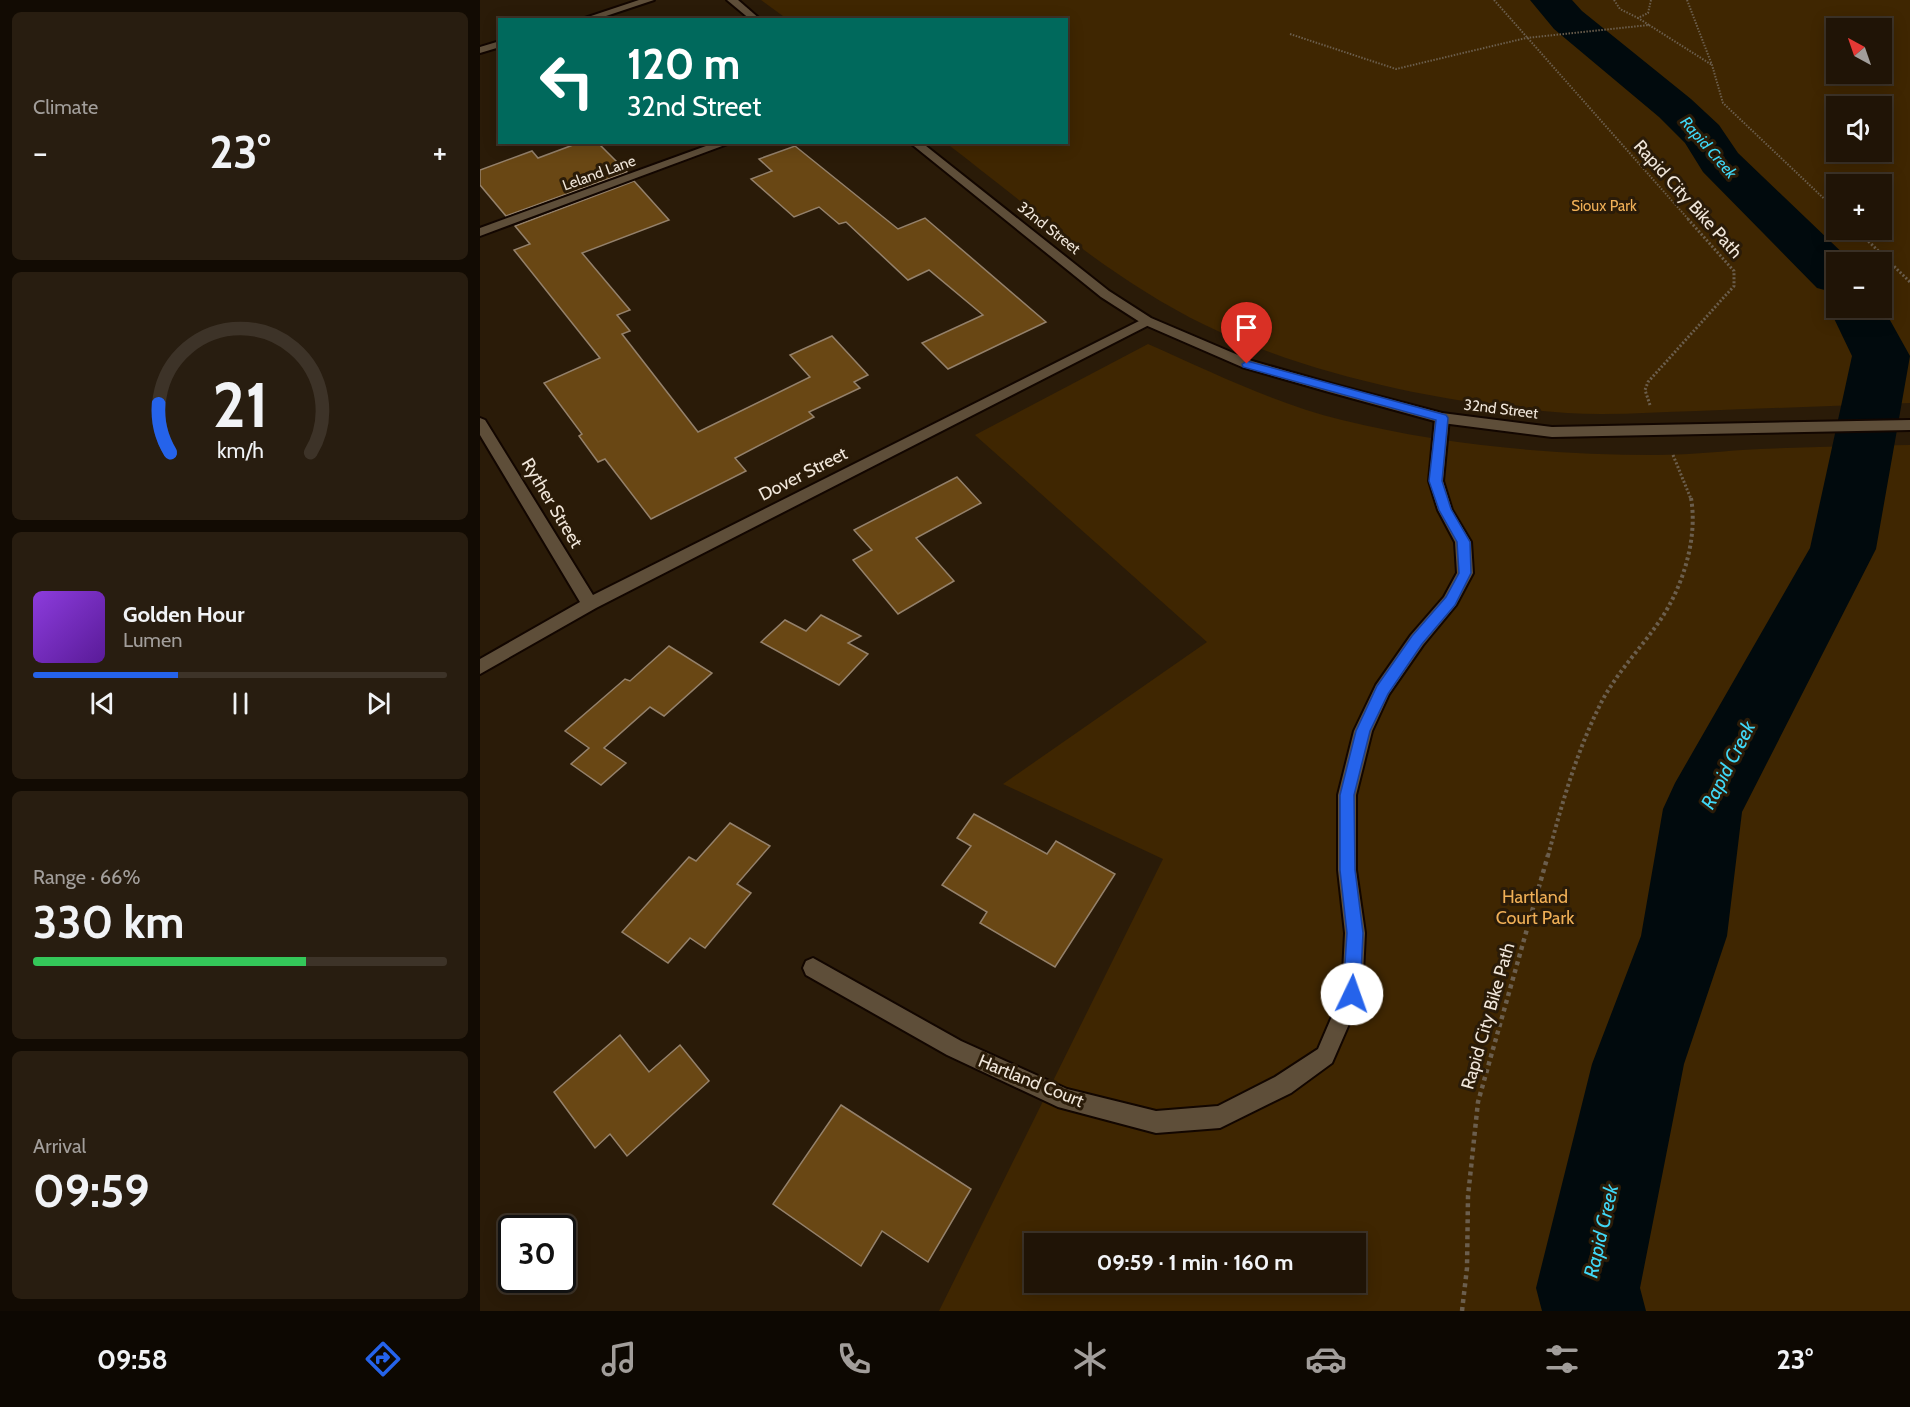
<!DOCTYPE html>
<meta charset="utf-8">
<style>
body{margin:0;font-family:Cabin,sans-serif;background:#281d10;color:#f1f3f6;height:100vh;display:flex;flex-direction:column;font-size:22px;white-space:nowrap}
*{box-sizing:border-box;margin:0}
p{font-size:20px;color:#a29e9b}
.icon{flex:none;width:33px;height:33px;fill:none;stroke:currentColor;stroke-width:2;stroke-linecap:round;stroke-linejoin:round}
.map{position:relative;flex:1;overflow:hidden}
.sheet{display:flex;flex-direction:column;gap:12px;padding:12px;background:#120b03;width:480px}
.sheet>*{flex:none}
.banner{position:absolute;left:18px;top:18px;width:570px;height:126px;border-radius:0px;box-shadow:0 3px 15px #0003,0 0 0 2px #3d3328;background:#00695c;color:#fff;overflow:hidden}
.needle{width:39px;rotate:320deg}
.buttons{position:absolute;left:1346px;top:18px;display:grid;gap:12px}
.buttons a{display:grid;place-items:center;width:66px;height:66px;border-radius:0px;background:#201406;box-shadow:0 3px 15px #0003,0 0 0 2px #3d3328;font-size:30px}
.speed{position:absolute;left:18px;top:1215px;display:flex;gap:12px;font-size:30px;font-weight:700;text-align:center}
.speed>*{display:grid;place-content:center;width:78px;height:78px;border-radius:50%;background:#201406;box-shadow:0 3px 15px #0003,0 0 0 2px #3d3328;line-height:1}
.speed .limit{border:3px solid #111;border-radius:9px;background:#fff;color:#111}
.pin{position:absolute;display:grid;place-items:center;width:51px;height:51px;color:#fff;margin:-62px -26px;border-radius:50% 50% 50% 0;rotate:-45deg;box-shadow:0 0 6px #0007}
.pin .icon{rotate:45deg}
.me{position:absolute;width:66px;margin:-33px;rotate:3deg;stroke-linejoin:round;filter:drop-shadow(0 0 4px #0008)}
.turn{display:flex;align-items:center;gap:21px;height:126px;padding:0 30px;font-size:27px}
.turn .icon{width:78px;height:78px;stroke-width:2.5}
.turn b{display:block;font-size:42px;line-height:51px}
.big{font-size:45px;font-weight:800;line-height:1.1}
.sheet .tile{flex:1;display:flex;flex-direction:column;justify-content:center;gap:9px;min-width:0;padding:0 21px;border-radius:9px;background:#281d10}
.sheet .dial{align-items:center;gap:0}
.dial svg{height:156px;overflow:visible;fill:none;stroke:#3d3328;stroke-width:7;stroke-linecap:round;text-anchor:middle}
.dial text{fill:#f1f3f6;stroke:none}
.song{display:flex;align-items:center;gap:18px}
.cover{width:72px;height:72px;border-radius:9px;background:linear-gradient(135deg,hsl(270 70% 55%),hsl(270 70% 35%))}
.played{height:6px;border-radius:3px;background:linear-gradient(90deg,#2563eb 35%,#3d3328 35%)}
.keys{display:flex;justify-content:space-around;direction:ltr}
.heat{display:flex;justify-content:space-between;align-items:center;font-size:33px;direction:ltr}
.charge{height:9px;border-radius:4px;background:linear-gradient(90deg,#34c759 66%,#3d3328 0)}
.trip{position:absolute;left:544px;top:1233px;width:342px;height:60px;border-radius:0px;background:#201406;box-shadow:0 3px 15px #0003,0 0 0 2px #3d3328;font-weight:800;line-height:60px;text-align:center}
.tab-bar{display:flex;height:96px;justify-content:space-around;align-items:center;background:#0d0802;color:#a29e9b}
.tab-bar .icon{width:42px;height:42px}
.tab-bar .current{color:#2563eb}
.tab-bar b{font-size:27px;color:#f1f3f6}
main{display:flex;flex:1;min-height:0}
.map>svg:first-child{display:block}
.green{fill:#3f2601;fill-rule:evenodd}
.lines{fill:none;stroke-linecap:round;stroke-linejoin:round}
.river{fill:#010a0d;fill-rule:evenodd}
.building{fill:#694714;stroke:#94816b;stroke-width:1.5}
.minor-casing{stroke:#120600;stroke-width:4}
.tertiary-casing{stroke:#120600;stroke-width:4}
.path-far3{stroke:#6b5e4d;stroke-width:2;stroke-dasharray:1.5 1.5;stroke-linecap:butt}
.path-far2{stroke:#6b5e4d;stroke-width:3;stroke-dasharray:2 2;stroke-linecap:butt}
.path-far1{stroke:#6b5e4d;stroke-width:4;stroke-dasharray:3 3;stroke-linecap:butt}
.path{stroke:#6b5e4d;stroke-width:4.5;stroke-dasharray:4 4;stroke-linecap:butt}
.minor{fill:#5e4e39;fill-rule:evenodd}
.tertiary{fill:#5e4e39;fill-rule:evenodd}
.route{fill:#2563eb;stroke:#184099;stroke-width:1.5}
.labels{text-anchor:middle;stroke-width:6;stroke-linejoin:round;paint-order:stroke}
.far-street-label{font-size:15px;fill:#f0e6da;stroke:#2a1b08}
.far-park-label{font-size:15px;fill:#f1b057;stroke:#2a1b08}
.far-water-label{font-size:16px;font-style:italic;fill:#40d8f7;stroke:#2a1b08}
.street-label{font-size:18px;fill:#f0e6da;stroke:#2a1b08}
.park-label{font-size:18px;fill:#f1b057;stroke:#2a1b08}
.water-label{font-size:20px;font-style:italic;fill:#40d8f7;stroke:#2a1b08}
</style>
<main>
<section class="sheet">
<div class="tile"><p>Climate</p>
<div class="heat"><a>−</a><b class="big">23°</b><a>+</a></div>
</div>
<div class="tile dial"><svg viewBox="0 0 100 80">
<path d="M14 69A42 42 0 1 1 86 69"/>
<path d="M14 69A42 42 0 0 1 8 44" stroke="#2563eb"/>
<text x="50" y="56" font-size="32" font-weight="700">21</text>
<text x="50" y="72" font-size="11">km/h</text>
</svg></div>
<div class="tile">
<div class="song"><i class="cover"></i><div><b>Golden Hour</b><p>Lumen</p></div></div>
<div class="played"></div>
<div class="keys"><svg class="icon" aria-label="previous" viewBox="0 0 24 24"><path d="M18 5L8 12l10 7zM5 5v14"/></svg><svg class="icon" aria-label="pause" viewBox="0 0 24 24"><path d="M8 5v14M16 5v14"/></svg><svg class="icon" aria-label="next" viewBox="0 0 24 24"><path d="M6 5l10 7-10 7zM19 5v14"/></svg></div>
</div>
<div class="tile"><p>Range · 66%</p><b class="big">330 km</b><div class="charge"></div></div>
<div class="tile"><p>Arrival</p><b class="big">09:59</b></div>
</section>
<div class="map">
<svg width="1430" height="1311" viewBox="0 0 1430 1311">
<rect width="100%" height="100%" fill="#2a1b08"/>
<g class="green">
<path d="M281 0H1430V403C1359 406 1288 408 1217 411 1174 412 1130 416 1087 413 970 405 830 376 725 325 630 279 549 206 466 143L586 142V20L307 19ZM1401 28V74H1356V28ZM1401 106V152H1356V106ZM1401 184V230H1356V184ZM1401 262V308H1356V262Z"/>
<path d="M668 344C731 372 794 403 862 420 963 445 1072 455 1176 455 1205 455 1234 452 1262 450 1318 447 1374 446 1430 445V1311H459L683 859 523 784 727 642 495 435ZM555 1244H876V1282H555Z"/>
</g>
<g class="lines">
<g class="river">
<path d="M1050 0H1092L1102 11 1211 99 1239 125 1258 153 1372 262H1356V293L1337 288 1223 172 1205 143 1179 117 1074 29Z"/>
<path d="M1356 297V308H1401V304L1430 356 1396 549 1262 812 1247 936 1204 1064 1160 1288 1166 1311H1062L1056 1288 1112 1064 1161 936 1183 809 1195 783 1330 548 1372 356 1349 308Z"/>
</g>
</g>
<g class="building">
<path d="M101 142H117L147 172 26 216 0 185V170L52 151 58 158Z"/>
<path d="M315 146 418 229 445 218 566 322 468 369 442 343 503 315 449 270 428 280 366 222 359 224 339 207 314 217 271 179 292 171 279 159Z"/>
<path d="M154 181 189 220 102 253 150 310 137 315 150 331 142 334 218 432 330 377 310 355 352 336 388 375 374 382 380 388 329 412 334 417 255 458 266 471 171 519 125 459 118 462 99 436 102 434 64 383 120 358 34 250 50 244 35 226Z"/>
<path d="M477 477 501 503 436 538 474 581 418 614 373 560 392 550 374 530Z"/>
<path d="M341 615 381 636 368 643 388 654 359 685 281 642 305 620 326 631Z"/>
<path d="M189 646 232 673 184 716 170 707 124 748 146 763 121 785 91 764 109 748 85 731 145 679 150 681Z"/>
<path d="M494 814 567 854 576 841 635 874 575 967 500 923 507 912 462 885 491 846 477 838Z"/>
<path d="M250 823 290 846 257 884 271 893 225 948 210 938 188 963 142 932 209 857 216 861Z"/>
<path d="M140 1035 169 1072 200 1045 229 1081 147 1156 130 1134 115 1148 74 1092Z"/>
<path d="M361 1105 491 1189 448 1262 402 1231 381 1266 293 1204Z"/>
</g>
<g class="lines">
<defs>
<g id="minor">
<path d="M159 0H174L114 20H99Z"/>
<path d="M20 41V47L0 53V47Z"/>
<path d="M237 142H253L0 236V228Z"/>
<path d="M667 317 673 321 671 324 116 608 0 674V659L100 602 0 435V418L5 420 113 595Z"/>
<path d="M962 413 969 418 963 481 972 510 991 542 993 573 976 605 943 645 909 694 892 731 876 795V870L885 933 882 994 852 1063 811 1093 740 1128 676 1133 578 1107 467 1055 326 975 323 968 326 961 333 958 481 1041 587 1089 676 1111 738 1106 795 1077 838 1049 862 993 865 933 858 870V795L874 731 896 685 931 635 964 597 977 573 975 542 958 510 949 481 955 418Z"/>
</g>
<g id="tertiary">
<path d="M247 0H258L281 20H271Z"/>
<path d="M429 142H441L629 291 671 318 772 361 856 385 962 413 1072 427 1430 420V430L1072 437 962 423 849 392 762 367 663 324 621 297Z"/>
</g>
</defs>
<use href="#minor" class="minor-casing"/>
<use href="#tertiary" class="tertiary-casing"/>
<g class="path-far3">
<path d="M1014 0 1209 220"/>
<path d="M1134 0 1140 9 1158 18"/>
<path d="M1207 0 1232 65 1243 103 1356 210"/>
<path d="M1169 25 1232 65"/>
<path d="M810 34 916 69 1046 38 1169 25 1158 18 1168 13 1171 0"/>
</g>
<g class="path-far2">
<path d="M1377 230 1430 282"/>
<path d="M1170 405 1165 390 1168 382 1254 286V271L1207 218"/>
<path d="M1193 455 1211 499"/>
</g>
<path class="path-far1" d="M1068 856C1082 803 1097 750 1122 701 1138 671 1162 647 1181 619 1203 586 1218 538 1211 498"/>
<path class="path" d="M982 1311 987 1268 988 1196 998 1102 1068 855"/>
<use href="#minor" class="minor"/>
<use href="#tertiary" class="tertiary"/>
</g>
<path class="route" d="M767 361 966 415 968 418 962 481 971 509 990 542 991 573 975 605 942 644 908 694 890 731 874 795 875 870 883 933 880 994 878 1000 872 1003 866 1000 863 994 867 933 860 870V795L876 731 897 686 932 636 966 597 979 573 977 542 959 510 949 481 956 420 763 367 762 364Z"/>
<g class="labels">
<g class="far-street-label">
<text transform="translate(119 173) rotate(-20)" y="5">Leland Lane</text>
<text transform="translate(569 228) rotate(38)" y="5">32nd Street</text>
<text transform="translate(1021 409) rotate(7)" y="5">32nd Street</text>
</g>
<g class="far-park-label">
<text x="1124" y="211">Sioux Park</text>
</g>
<g class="far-water-label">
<text transform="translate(1229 147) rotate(49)" y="6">Rapid Creek</text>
</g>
<g class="street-label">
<text transform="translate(1208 199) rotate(48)" y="6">Rapid City Bike Path</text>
<text transform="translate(323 474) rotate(-27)" y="6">Dover Street</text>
<text transform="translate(72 503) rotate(59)" y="6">Ryther Street</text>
<text transform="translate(1008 1016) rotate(-74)" y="6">Rapid City Bike Path</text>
<text transform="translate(551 1081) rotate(22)" y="6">Hartland Court</text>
</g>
<g class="park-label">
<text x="1055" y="903">Hartland<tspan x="1055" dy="21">Court Park</tspan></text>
</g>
<g class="water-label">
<text transform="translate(1248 765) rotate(-63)" y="7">Rapid Creek</text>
<text transform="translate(1121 1231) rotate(-77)" y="7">Rapid Creek</text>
</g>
</g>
</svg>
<div class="buttons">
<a><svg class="needle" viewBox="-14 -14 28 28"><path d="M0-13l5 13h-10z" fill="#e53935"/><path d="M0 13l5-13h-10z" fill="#a29e9b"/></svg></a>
<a><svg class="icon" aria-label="sound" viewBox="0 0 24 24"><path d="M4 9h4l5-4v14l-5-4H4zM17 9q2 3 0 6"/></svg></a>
<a>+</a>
<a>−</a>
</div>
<div class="speed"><div class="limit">30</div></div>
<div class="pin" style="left:767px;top:364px;background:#d93025"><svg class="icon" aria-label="arrive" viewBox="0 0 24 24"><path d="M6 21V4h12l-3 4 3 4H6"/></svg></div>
<svg class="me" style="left:872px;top:994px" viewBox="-20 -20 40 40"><circle r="19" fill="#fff"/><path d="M0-13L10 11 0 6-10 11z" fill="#2563eb"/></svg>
<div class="trip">09:59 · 1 min · 160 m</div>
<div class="banner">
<div class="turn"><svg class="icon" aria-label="left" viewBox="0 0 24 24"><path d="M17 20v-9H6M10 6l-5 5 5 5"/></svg><div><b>120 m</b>32nd Street</div></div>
</div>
</div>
</main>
<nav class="tab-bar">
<b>09:58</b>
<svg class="icon current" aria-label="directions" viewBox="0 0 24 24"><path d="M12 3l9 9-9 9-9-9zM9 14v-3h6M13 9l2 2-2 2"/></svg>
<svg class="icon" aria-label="music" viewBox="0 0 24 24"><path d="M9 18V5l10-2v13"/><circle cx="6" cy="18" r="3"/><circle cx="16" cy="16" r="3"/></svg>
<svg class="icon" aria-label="phone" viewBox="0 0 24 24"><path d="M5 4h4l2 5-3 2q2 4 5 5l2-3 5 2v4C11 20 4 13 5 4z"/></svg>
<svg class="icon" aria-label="climate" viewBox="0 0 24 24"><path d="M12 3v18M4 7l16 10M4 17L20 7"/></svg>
<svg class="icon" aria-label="car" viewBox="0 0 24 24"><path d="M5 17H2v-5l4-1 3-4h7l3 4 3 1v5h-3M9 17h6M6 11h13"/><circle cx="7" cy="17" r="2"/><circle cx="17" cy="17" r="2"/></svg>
<svg class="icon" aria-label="filters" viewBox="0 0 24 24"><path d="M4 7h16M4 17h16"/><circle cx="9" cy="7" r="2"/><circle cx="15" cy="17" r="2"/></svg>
<b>23°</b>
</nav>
